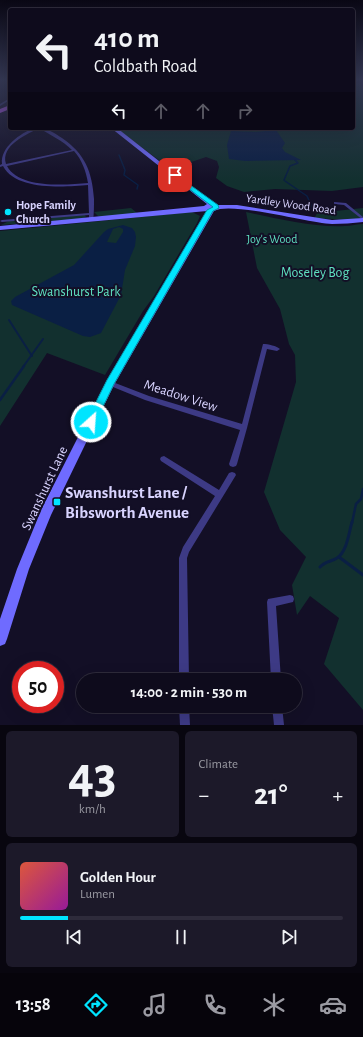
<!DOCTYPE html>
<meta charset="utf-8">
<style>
body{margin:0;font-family:"Alegreya Sans",sans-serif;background:#1c1929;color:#f1f3f6;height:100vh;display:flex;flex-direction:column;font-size:15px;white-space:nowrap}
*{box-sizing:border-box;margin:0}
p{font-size:13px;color:#9b9ba3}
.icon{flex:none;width:22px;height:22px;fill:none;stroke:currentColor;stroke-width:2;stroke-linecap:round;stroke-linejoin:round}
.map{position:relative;height:725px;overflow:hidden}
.drawer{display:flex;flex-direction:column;gap:6px;padding:6px;background:#08060f;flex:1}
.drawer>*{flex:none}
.top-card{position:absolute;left:8px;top:8px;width:347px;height:122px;border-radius:4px;box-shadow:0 4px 16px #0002,0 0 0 1px #2e2b3b;background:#0e0b1c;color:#f1f3f6;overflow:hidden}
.speed{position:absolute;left:12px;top:661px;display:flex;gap:8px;font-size:20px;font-weight:700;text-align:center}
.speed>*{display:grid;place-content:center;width:52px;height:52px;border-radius:50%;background:#0e0b1c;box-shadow:0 4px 16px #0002,0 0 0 1px #2e2b3b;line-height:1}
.speed .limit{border:6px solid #d22;background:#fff;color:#111}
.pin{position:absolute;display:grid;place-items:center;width:34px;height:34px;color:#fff;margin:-17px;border-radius:8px;box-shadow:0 2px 6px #0006}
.me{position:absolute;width:44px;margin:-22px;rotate:26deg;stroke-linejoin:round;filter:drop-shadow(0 0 3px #0008)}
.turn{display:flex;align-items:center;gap:14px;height:84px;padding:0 20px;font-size:18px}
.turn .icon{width:52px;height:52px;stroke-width:2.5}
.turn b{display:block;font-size:28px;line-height:34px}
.lanes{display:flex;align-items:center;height:38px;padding:0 20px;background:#0003;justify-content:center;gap:20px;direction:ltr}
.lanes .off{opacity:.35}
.big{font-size:30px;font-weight:700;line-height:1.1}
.drawer .tile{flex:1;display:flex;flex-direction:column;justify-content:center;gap:6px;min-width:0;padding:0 14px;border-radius:6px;background:#1c1929}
.drawer .dial{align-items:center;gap:0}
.dial b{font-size:52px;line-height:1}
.song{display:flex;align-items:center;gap:12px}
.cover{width:48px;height:48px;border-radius:6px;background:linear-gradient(135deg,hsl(10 70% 55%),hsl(300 70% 35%))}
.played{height:4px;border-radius:2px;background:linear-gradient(90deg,#00e5ff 15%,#2e2b3b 15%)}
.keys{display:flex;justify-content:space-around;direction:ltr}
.heat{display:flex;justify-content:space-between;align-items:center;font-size:22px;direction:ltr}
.drawer .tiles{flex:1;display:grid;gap:6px;grid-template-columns:1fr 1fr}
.tile:last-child{grid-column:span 2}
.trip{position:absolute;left:76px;top:673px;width:226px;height:40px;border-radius:20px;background:#0e0b1c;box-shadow:0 4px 16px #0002,0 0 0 1px #2e2b3b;font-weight:700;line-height:40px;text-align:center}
.dock{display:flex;height:64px;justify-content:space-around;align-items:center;background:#06040b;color:#9b9ba3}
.dock .icon{width:28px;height:28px}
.dock .current{color:#00e5ff}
.dock b{font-size:18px;color:#f1f3f6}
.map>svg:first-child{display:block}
.green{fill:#12302f}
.water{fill:#0a1f44;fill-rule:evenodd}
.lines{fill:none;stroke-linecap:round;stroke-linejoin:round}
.stream-far3{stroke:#0a1f44;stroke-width:1.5}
.stream-far2{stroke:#0a1f44;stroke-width:2}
.stream-far1{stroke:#0a1f44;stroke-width:2.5}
.stream{stroke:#0a1f44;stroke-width:3}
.street{fill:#3d3a85;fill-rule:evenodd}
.secondary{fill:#6f6bff;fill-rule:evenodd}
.primary{fill:#c25bff;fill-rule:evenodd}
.route{fill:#00e5ff;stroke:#0095a6}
.poi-dot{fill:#00e5ff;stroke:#130f26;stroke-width:1.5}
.labels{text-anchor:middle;stroke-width:4;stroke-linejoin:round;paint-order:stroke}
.far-street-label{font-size:12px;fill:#d9d4ff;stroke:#130f26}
.far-poi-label{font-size:12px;font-weight:bold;fill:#d9d4ff;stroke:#130f26;text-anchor:start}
.far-park-label{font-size:12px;fill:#5fe0c0;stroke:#130f26}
.park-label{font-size:14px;fill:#5fe0c0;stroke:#130f26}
.street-label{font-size:14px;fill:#d9d4ff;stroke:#130f26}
.near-poi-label{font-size:17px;font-weight:bold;fill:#d9d4ff;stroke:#130f26;text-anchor:start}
</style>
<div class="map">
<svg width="363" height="725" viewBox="0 0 363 725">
<rect width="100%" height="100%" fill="#130f26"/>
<g class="green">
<path d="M359 83 363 86V187L332 191 275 189 244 192 227 186 216 178 219 167 217 161 206 157 171 169 116 128H353V84Z"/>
<path d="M131 208 137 213 102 217 98 216 94 212Z"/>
<path d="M363 208V218L350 220 315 218V217L317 213Z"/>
<path d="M192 212 200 216 197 223 154 296 143 311 105 375 47 353 0 426V231Z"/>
<path d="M246 212C274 218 316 228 345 226 351 226 357 224 363 224V710L324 664 339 618 310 596 297 615 292 585 306 557 280 530 264 492 296 382 295 355 289 344 280 309 257 268Z"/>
<path d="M85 215 86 217 81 219 1 225 11 220Z"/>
</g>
<g class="water">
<path d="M276 130 285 143 282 148 285 152 301 160 245 161 229 159 227 145 231 131 256 132Z"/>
<path d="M123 225 132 228 135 232 136 237 135 246 125 270 121 295 101 333 90 337 83 336 12 305 11 301 15 297 74 265 104 232 108 229ZM119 227 123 229V232L116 243 107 242 113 229Z"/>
</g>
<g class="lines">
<g class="stream-far3">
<path d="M119 155 125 170 124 175 138 185 137 189"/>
<path d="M284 180 290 166 298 163 295 160"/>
<path d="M285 181 307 196 313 209"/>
</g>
<g class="stream-far2">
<path d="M9 320 32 356"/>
<path d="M23 367 43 339"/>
</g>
<g class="stream-far1">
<path d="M0 400 24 366"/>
<path d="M352 523 356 504 361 499 363 489"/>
</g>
<g class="stream">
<path d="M339 557 363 575"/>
<path d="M320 567C325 561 331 562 337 558 347 552 349 532 352 522"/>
</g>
<g class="street">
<path d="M10 98V100L0 106V104Z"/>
<path d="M34 128H39C28 134 0 145 6 164L72 150C62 140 50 135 39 128 47 128 56 134 62 138 85 154 92 171 94 199 94 206 94 214 93 221L89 220V215L2 222 0 221 2 220 89 213 88 185C65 187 16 191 3 166L0 167V165L2 164C0 147 21 133 34 128ZM74 151C82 160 86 171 88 183 66 185 19 189 7 166Z"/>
<path d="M189 162 192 163 184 173 174 176V174L182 171Z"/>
<path d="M334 202 346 203 363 217V220L344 205 334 204Z"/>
<path d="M263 344C268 344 277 346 280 349L277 351 267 349 247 428 237 464 236 466 233 467 230 466 229 464 240 430 145 400 108 385 107 383 108 381H110L149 396 242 424Z"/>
<path d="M164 456 219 490 229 473 232 472 235 473 236 475 189 552 187 558 189 680H179V558L183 547 215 496 161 461 160 459 161 457Z"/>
<path d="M290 595 293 596 294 599 293 602 276 606 281 680H271L267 602 268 599Z"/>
<path d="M179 706H189L190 725H180Z"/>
<path d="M272 706H282L284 725H274Z"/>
</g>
<path class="secondary" d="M111 128H117L215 205H237L332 220 363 218V222C353 223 342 224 332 224 309 223 230 201 214 211L114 385 51 515 29 569 7 639 5 644 0 646V619L17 569 42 508 107 380 207 211 0 230V226L204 206 207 204Z"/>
<path class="primary" d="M10 105V109L0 113V109Z"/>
</g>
<linearGradient id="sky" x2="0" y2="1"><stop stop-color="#0a0815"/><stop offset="0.44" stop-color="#333752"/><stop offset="1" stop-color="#333752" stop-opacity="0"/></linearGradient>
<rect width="363" height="181" fill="url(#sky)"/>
<path class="route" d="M175 174 218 205 219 208 213 211 114 384 94 425 91 426 86 422 107 380 207 210 213 207 173 177V174Z"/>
<g class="poi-dot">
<circle cx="8" cy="212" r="4"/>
<rect x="53" y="498" width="8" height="8" rx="2"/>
</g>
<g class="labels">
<g class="far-street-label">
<text transform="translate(291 204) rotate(8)" y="4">Yardley Wood Road</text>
</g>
<g class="far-poi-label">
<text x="16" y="209">Hope Family<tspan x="16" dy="14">Church</tspan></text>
</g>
<g class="far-park-label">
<text x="272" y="243">Joy's Wood</text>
</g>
<g class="park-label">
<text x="315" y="277">Moseley Bog</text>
<text x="76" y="296">Swanshurst Park</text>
</g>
<g class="street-label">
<text transform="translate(181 395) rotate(18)" y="5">Meadow View</text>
<text transform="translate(44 488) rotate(-65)" y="5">Swanshurst Lane</text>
</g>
<g class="near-poi-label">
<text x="65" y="498">Swanshurst Lane /<tspan x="65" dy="20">Bibsworth Avenue</tspan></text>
</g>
</g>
</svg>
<div class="speed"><div class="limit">50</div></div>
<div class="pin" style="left:175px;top:175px;background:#d93025"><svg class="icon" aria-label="arrive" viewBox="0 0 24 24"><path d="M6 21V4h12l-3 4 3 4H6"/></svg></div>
<svg class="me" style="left:91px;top:422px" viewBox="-20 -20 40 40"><circle r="17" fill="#00e5ff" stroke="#fff" stroke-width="3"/><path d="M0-11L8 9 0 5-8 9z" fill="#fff"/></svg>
<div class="trip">14:00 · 2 min · 530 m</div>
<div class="top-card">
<div class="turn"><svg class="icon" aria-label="left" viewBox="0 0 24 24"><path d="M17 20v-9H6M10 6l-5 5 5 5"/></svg><div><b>410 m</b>Coldbath Road</div></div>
<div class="lanes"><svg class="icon" aria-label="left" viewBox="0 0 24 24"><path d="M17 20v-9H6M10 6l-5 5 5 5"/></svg><svg class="icon off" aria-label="ahead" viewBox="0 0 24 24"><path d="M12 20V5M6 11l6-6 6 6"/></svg><svg class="icon off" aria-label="ahead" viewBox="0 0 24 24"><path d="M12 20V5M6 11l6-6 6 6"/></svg><svg class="icon off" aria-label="right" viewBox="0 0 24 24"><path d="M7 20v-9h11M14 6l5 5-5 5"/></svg></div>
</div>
</div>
<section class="drawer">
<div class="tiles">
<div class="tile dial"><b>43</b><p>km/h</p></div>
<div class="tile"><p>Climate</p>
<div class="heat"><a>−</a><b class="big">21°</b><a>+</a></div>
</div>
<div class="tile">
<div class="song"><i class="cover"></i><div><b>Golden Hour</b><p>Lumen</p></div></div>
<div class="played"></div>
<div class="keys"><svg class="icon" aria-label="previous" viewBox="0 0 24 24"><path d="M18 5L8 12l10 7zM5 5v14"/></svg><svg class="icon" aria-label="pause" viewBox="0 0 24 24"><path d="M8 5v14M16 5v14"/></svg><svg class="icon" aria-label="next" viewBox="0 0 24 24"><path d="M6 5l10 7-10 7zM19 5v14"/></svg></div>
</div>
</div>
</section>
<nav class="dock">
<b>13:58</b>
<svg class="icon current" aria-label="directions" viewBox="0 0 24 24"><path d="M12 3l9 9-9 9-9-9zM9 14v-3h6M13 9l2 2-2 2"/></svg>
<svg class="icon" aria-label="music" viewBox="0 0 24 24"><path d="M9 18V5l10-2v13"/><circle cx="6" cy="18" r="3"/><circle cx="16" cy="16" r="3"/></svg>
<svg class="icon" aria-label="phone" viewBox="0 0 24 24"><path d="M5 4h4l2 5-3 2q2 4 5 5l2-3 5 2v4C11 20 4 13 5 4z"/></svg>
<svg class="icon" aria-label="climate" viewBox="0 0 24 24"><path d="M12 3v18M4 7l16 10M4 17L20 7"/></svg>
<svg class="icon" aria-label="car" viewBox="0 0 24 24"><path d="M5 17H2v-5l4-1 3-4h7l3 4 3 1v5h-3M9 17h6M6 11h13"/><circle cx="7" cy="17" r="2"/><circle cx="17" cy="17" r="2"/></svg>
</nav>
